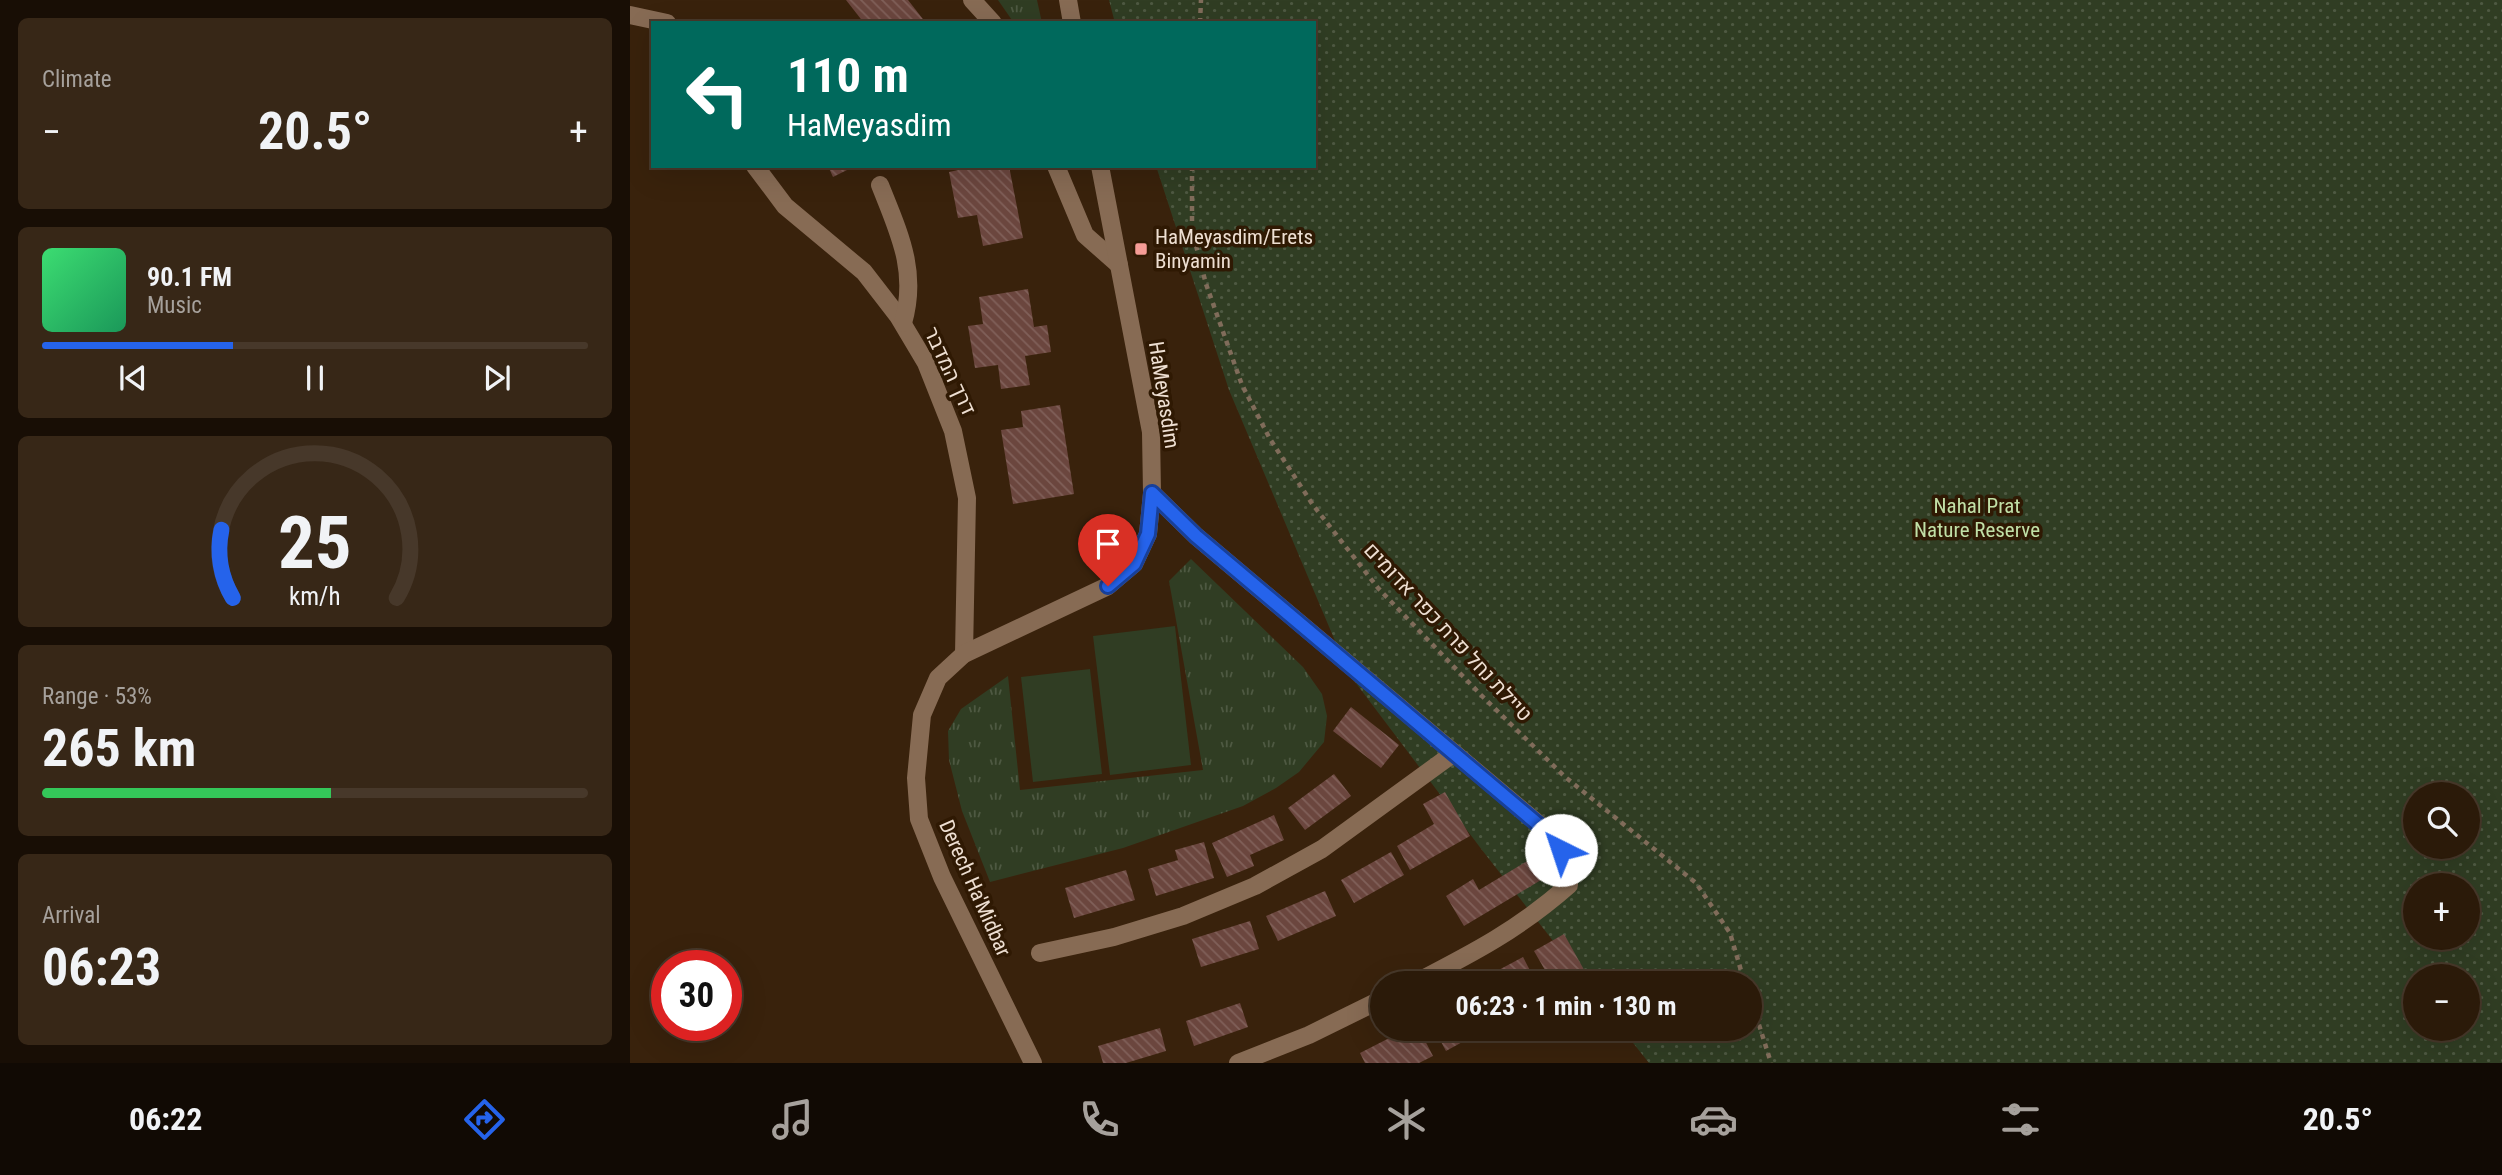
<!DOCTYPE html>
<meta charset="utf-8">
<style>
body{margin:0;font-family:"Roboto Condensed",Heebo,sans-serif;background:#372717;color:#f1f3f6;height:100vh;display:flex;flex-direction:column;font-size:26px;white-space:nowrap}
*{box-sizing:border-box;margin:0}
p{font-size:23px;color:#a6a19c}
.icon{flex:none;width:38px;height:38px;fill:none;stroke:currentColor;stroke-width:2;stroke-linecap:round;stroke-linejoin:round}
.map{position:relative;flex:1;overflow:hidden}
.side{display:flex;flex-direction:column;gap:18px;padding:18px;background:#180e05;width:630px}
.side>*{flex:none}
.banner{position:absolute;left:21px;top:21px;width:665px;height:147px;border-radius:0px;box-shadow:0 7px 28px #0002,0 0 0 2px #47382a;background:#00695c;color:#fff;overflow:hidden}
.buttons{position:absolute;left:1773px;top:782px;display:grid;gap:14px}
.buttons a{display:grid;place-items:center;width:77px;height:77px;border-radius:50%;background:#2b1a09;box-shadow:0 7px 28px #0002,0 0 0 2px #47382a;font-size:35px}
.speed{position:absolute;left:21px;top:950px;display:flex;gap:14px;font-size:35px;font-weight:700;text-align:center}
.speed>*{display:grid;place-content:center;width:91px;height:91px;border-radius:50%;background:#2b1a09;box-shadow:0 7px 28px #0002,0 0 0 2px #47382a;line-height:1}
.speed .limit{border:10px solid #d22;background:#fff;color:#111}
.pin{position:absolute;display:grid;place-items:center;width:60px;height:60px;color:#fff;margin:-72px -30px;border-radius:50% 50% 50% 0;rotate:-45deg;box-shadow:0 0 7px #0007}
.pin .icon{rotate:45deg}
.me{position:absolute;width:77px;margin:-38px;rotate:319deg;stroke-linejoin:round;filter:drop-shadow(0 0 5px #0008)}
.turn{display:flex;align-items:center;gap:24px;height:147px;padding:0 21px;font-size:32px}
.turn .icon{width:91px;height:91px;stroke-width:2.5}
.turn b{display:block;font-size:49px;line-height:60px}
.big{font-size:52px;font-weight:700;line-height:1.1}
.side .tile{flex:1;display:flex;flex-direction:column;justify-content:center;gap:10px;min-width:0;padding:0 24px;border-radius:10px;background:#372717}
.side .dial{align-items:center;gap:0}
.dial svg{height:182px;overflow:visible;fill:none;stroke:#47382a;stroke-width:7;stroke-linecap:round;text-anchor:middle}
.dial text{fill:#f1f3f6;stroke:none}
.song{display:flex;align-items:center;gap:21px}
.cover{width:84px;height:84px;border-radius:10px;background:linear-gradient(135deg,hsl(140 70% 55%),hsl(150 70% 35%))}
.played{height:7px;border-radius:4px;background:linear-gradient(90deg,#2563eb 35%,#47382a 35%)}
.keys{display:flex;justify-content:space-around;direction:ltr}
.heat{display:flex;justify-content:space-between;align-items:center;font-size:38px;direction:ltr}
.charge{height:10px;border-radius:5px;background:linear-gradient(90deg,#34c759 53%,#47382a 0)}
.trip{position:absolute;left:740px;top:971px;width:392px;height:70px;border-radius:35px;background:#2b1a09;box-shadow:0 7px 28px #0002,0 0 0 2px #47382a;font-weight:700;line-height:70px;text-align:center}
.dock{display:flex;height:112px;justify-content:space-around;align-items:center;background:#110a04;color:#a6a19c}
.dock .icon{width:49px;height:49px}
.dock .current{color:#2563eb}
.dock b{font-size:32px;color:#f1f3f6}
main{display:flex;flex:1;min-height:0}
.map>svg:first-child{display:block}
.grass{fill:url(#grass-tufts)}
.park{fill:url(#park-dots);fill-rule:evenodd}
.garden{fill:#303d23}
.building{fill:url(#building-back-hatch)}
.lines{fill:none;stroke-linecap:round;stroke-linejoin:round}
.path{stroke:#806c5a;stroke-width:4.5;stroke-dasharray:5 5;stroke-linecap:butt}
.minor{stroke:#876b54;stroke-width:18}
.route-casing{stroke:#184099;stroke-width:18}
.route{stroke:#2563eb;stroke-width:12}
.poi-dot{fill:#f59c96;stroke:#2f1903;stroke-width:2.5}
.labels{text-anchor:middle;stroke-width:7;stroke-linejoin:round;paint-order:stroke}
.poi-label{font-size:21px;fill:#eedfd2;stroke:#2f1903;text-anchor:start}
.street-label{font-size:21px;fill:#eedfd2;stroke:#2f1903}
.park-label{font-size:21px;fill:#c1e0a7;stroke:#2f1903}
</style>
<main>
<section class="side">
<div class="tile"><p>Climate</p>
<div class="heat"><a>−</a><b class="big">20.5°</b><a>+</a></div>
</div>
<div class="tile">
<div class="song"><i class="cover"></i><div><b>90.1 FM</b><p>Music</p></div></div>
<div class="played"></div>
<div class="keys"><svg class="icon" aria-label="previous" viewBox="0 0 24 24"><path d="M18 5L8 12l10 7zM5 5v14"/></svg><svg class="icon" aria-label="pause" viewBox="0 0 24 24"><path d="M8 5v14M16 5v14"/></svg><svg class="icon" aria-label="next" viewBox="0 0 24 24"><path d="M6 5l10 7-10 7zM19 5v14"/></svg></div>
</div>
<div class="tile dial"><svg viewBox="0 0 100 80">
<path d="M14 69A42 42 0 1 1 86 69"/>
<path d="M14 69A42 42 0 0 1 9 39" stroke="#2563eb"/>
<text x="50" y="56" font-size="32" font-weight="700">25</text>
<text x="50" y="72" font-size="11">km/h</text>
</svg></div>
<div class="tile"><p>Range · 53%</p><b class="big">265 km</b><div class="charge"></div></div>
<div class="tile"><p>Arrival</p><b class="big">06:23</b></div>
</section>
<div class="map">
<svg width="1872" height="1063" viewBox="0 0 1872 1063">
<defs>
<pattern id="grass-tufts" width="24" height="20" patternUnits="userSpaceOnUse" patternTransform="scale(1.75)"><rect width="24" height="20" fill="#303d23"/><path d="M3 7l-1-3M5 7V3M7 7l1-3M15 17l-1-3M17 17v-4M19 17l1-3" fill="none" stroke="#4e5942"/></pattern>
<pattern id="park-dots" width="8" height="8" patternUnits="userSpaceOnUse" patternTransform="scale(1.75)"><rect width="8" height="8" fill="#303d23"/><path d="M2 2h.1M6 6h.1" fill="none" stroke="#4e5942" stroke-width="1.8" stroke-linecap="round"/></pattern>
<pattern id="building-back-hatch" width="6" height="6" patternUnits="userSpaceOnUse" patternTransform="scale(1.75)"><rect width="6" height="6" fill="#6b463e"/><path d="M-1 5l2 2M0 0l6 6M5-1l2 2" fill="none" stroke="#806059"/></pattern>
</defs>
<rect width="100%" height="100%" fill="#39220c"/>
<g class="grass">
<path d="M368 0H407L412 23H384Z"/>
<path d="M561 559 673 667 692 694 697 716 694 742 669 772 646 788 613 806 493 848 360 882 332 811 319 760 318 731 331 709 378 676 390 790 573 770 539 581Z"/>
</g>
<path class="park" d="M479 0H1872V1063H1019L992 1029H1120V984L956 983 852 850 719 674 599 390 526 166H684V23H485ZM1785 794H1838V847H1785ZM1785 886H1838V938H1785ZM1785 976H1838V1029H1785Z"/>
<g class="garden">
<path d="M545 626 561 765 480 775 463 636Z"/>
<path d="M460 669 472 774 403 782 391 677Z"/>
</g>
<g class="building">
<path d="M216 0H278L296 23H234Z"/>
<path d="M198 166H225L203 177Z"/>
<path d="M347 166H379L393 238 353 246 347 215 328 218 319 172Z"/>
<path d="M398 289 404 327 417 325 421 352 395 356 400 385 371 389 368 365 345 368 338 326 353 324 349 297Z"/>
<path d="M430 405 444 494 383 504 371 430 393 427 391 411Z"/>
<path d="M721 707 769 745 751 768 703 731Z"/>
<path d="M704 774 721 796 675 830 658 808Z"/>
<path d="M815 792 840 836 780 870 767 846 804 824 793 804Z"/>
<path d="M644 815 654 840 620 855 624 866 597 877 582 843Z"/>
<path d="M574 842 584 878 526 896 518 869 548 860 545 850Z"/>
<path d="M761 852 774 875 724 903 711 880Z"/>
<path d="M899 860 911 880 834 926 816 896 843 879 849 890Z"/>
<path d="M496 870 505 900 444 918 435 888Z"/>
<path d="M695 891 706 916 648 941 636 916Z"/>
<path d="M620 921 629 949 571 967 562 939Z"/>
<path d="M934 934 962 984H923L904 951Z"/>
<path d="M893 957 907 984H870L865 972Z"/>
<path d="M610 1003 618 1027 564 1046 556 1021Z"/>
<path d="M530 1028 536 1051 496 1063H473L468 1046Z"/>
<path d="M777 1029H789L803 1056 789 1063H735L730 1053Z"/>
<path d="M804 1029H856L816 1051Z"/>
</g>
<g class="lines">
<g class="path">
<path d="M570 23 571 0"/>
<path d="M562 166V230L576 284 612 385 640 439 683 505 748 588 851 695 934 776 1066 883 1100 933 1115 984"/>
<path d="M1120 996 1141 1063"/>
</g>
<g class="minor">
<path d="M342 0 363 23"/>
<path d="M438 0 442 23"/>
<path d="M0 15 37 23"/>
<path d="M125 166 155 206 234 272 268 316 296 363 323 431 337 498 334 654"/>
<path d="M426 166 455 235 489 265"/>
<path d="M250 185C269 233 288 271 273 323"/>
<path d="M522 493 566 536 924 837 939 864V885C888 930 843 953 783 984"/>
<path d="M410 953 484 937 553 916 625 886 692 849 824 753"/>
<path d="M403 1063 312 877 289 819 286 778 292 715 308 678 334 654 478 586 504 564 518 534 522 493 521 432 470 166"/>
<path d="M608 1063 679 1035 752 999"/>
</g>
</g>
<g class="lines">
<defs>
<path id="route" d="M478 586 504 564 518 534 522 493 566 536 923 837 931 850"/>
</defs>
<use href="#route" class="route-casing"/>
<use href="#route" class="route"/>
</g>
<rect class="poi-dot" x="504" y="242" width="14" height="14" rx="3.5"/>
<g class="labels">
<g class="poi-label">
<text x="525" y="244">HaMeyasdim/Erets<tspan x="525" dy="24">Binyamin</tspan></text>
</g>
<g class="street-label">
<text transform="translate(320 371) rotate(65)" y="7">דרך המדבר</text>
<text transform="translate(534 395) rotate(81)" y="7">HaMeyasdim</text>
<text transform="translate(818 632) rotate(47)" y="7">טיילת נחל פרת כפר אדומים</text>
<text transform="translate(345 888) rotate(66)" y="7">Derech Ha'Midbar</text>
</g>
<g class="park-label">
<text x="1347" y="513">Nahal Prat<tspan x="1347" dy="24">Nature Reserve</tspan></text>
</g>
</g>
</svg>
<div class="buttons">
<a><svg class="icon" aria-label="search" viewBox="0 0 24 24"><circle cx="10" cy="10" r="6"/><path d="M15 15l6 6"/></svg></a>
<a>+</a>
<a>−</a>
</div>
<div class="speed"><div class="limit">30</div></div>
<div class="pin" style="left:478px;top:586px;background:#d93025"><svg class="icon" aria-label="arrive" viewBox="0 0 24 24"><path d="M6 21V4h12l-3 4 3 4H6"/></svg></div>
<svg class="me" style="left:931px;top:850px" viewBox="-20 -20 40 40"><circle r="19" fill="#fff"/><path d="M0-13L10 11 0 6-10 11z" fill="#2563eb"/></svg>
<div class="trip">06:23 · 1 min · 130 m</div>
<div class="banner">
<div class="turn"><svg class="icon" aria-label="left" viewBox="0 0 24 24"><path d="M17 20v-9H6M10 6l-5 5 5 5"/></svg><div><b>110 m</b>HaMeyasdim</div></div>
</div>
</div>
</main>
<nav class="dock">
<b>06:22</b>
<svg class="icon current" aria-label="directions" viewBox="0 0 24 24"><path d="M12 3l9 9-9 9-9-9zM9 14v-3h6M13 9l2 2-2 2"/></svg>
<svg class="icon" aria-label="music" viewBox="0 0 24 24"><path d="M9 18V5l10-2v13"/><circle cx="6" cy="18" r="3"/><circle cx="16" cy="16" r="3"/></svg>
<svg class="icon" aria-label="phone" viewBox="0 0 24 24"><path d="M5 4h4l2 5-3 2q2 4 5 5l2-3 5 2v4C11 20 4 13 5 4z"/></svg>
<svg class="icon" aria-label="climate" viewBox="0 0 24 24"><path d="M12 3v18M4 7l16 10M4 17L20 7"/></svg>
<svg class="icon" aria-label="car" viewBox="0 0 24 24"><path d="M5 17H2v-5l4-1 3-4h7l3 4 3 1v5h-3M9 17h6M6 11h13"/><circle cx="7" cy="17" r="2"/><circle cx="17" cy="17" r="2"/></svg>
<svg class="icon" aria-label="filters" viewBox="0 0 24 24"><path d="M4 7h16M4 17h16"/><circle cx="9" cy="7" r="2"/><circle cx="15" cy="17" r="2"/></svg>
<b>20.5°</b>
</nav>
